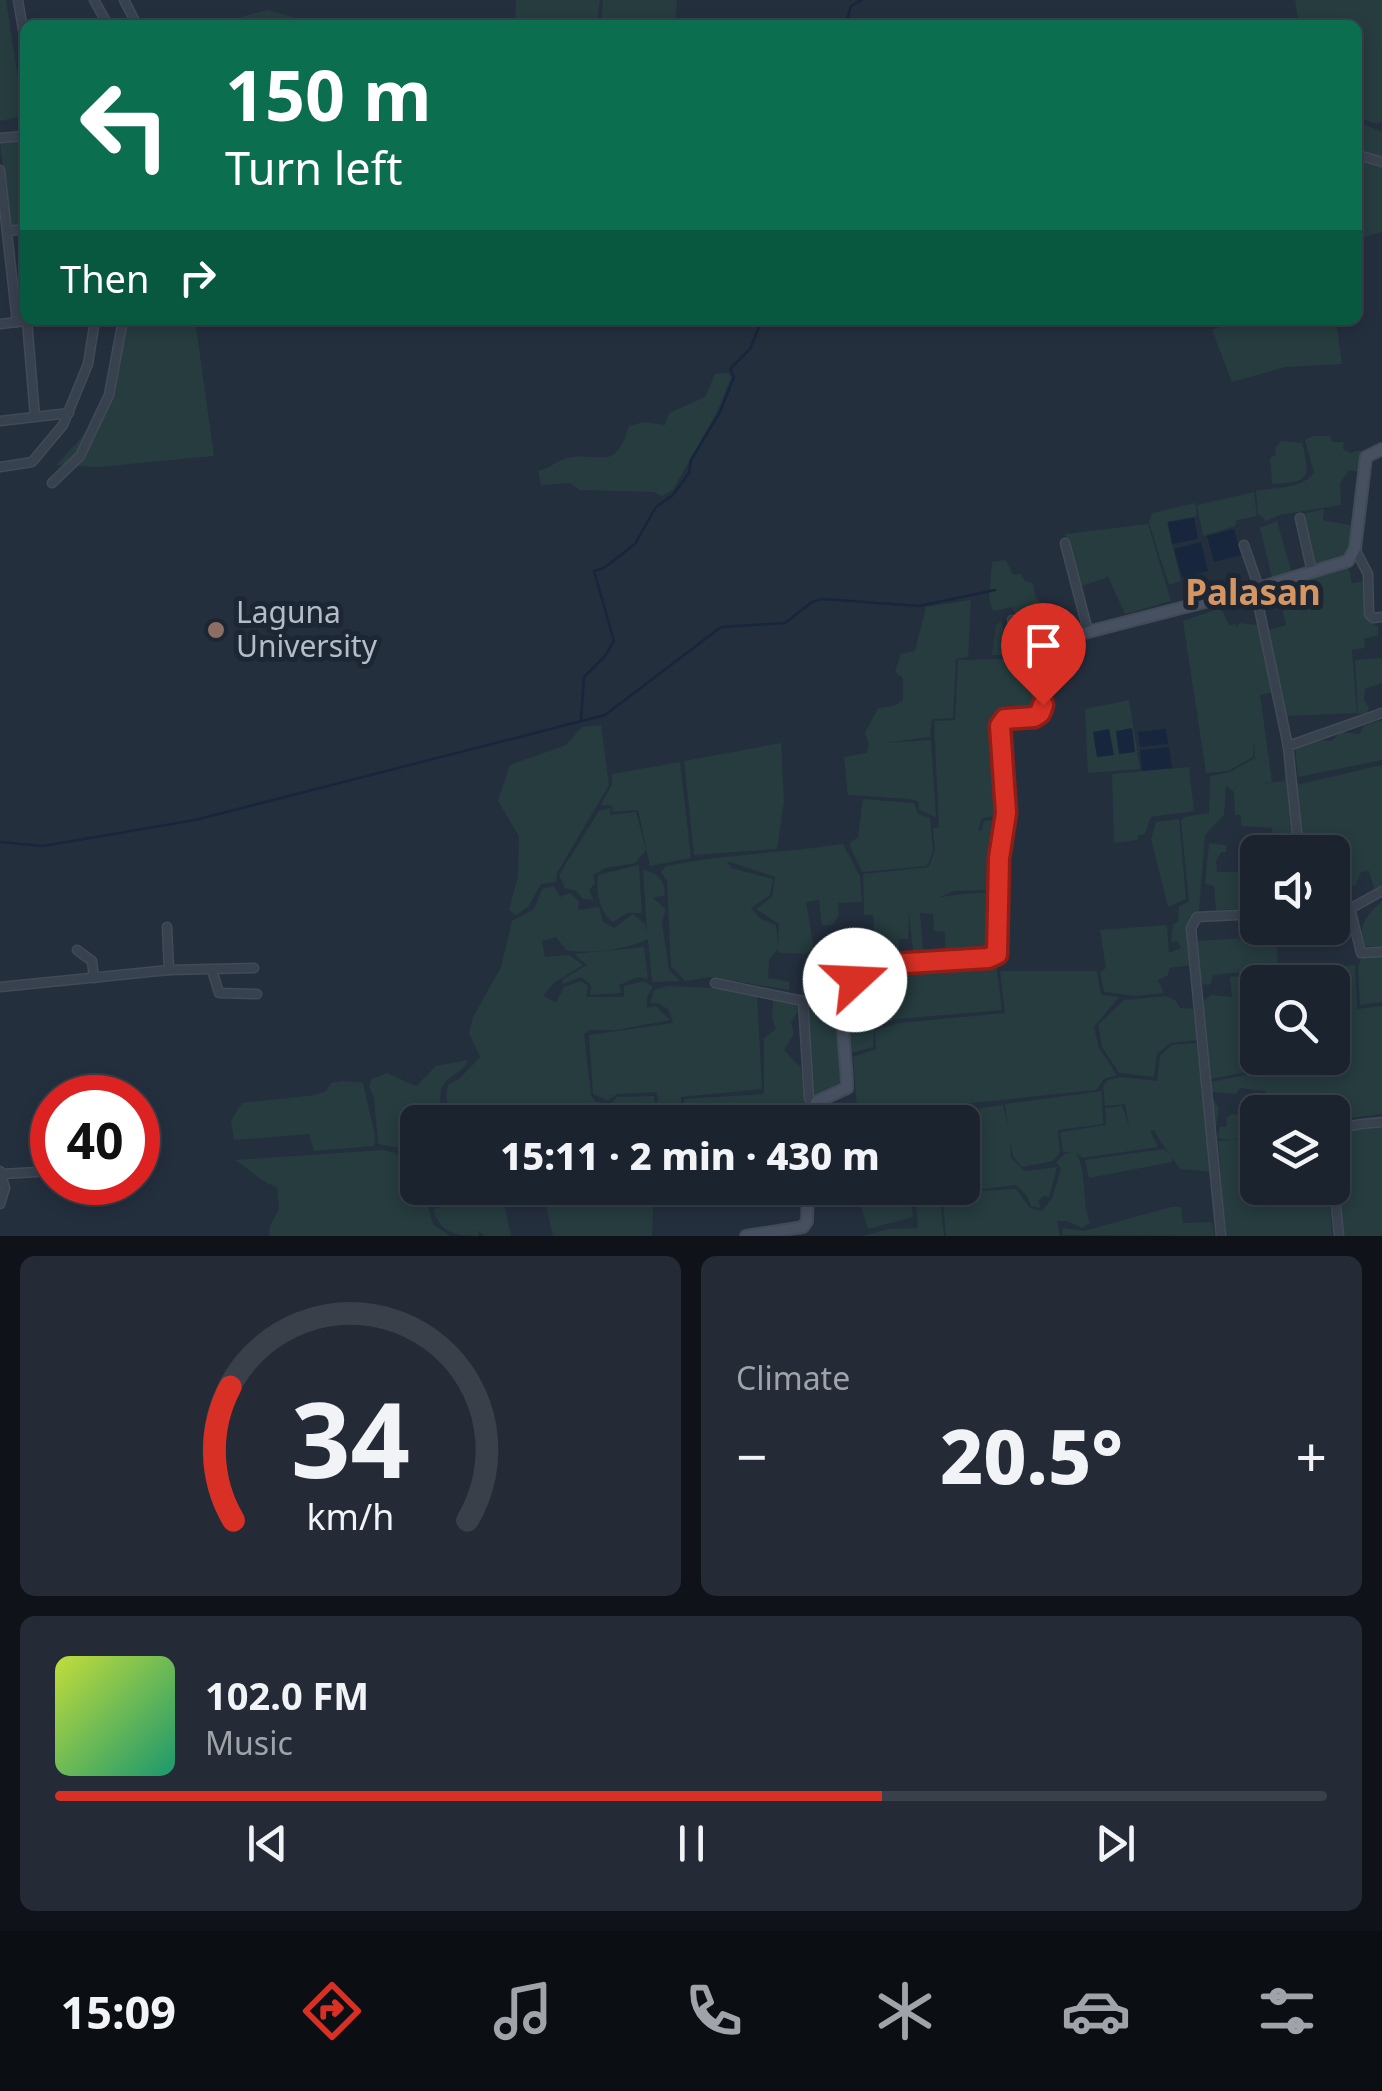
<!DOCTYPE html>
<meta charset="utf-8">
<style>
body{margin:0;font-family:"Noto Sans",sans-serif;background:#242b36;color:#f1f3f6;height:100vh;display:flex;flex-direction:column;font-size:38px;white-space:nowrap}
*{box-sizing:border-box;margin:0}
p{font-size:32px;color:#a0a4aa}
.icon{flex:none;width:55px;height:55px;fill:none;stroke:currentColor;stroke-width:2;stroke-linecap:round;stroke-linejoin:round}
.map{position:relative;height:1236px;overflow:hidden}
.side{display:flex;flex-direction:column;gap:20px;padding:20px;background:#0f1319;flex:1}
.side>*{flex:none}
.top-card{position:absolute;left:20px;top:20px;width:1342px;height:305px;border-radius:15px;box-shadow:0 5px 15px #0003,0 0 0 2px #39404a;background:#0b6e4f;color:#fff;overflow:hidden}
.tools{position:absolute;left:1240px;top:835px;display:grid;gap:20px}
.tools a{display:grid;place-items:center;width:110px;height:110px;border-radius:15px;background:#1b232e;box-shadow:0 5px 15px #0003,0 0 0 2px #39404a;font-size:50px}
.speed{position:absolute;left:30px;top:1075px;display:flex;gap:20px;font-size:50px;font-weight:700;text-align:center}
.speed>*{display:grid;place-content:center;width:130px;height:130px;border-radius:50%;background:#1b232e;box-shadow:0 5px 15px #0003,0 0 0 2px #39404a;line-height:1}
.speed .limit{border:15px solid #d22;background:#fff;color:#111}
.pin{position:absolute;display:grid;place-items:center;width:85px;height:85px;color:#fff;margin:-102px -42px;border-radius:50% 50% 50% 0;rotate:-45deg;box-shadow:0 0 10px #0007}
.pin .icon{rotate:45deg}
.me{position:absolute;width:110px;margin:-55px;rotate:70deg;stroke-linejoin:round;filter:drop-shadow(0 0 8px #0008)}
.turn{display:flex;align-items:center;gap:35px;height:210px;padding:0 40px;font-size:45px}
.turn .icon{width:130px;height:130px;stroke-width:2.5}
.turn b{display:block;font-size:70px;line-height:85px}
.then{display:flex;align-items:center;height:95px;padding:0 40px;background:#0003;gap:20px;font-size:38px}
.big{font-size:75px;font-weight:800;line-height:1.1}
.side .tile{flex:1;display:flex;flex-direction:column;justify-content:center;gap:15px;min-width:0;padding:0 35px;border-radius:15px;background:#242b36}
.side .dial{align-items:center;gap:0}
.dial svg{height:260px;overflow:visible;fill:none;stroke:#39404a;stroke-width:7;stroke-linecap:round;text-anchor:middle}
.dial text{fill:#f1f3f6;stroke:none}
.song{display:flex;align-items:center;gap:30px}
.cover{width:120px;height:120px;border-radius:15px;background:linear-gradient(135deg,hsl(70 70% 55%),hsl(160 70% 35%))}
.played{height:10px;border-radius:5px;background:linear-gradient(90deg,#d93025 65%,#39404a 65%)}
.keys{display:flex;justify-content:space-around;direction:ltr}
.heat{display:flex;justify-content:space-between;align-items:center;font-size:55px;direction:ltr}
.side .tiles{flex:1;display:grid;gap:20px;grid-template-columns:1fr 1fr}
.tile:last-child{grid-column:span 2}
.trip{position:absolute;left:400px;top:1105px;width:580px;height:100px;border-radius:15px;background:#1b232e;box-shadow:0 5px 15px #0003,0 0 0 2px #39404a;font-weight:800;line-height:100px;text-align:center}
.tab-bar{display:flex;height:160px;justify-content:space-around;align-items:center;background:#0b0e12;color:#a0a4aa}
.tab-bar .icon{width:70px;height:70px}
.tab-bar .on{color:#d93025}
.tab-bar b{font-size:45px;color:#f1f3f6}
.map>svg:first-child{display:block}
.green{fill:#263c3f;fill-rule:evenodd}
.water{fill:#17263c}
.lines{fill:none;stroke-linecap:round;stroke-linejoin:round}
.stream{stroke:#17263c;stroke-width:2.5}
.street-casing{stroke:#414a57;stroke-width:11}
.secondary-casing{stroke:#414a57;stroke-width:14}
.street{stroke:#38414e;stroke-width:8}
.secondary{stroke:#465061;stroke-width:10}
.route-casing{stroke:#8d1f18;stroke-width:25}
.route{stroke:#d93025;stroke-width:18}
.education-dot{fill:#8d6e63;stroke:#1d2633;stroke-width:4}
.labels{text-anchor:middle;stroke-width:10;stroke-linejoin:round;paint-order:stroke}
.poi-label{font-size:30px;fill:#b4bcc9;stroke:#1d2633;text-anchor:start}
.quarter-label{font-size:35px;font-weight:bold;fill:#d59563;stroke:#1d2633}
</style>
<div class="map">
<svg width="1382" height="1236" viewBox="0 0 1382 1236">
<rect width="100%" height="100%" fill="#242f3e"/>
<g class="green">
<path d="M0 0H6L24 116 0 121Z"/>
<path d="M516 0H600L597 25H515Z"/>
<path d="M603 0H677L675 25H600Z"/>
<path d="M1295 0H1382V121L1376 124 1358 117V25H1299Z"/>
<path d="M268 10 320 25H210Z"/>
<path d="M1358 122 1382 132V160L1358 153Z"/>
<path d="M25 142V224L10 226 0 143Z"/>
<path d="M1358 159 1382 166V232L1358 239Z"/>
<path d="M126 320H195L214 456 98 467 56 465 105 413 124 340Z"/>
<path d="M1236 320H1336L1342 364 1285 367 1232 382 1212 330Z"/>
<path d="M728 373 731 378 717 412 673 490 662 496 654 492 580 490 570 483 541 485 538 471C549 469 556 461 567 458 601 451 615 474 629 426L644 422 665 425 669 413 705 397 715 374Z"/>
<path d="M1313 436H1330L1332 442H1344L1343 449 1350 453 1361 450 1358 472 1349 470 1340 483 1341 505 1280 515 1266 521 1258 514 1256 491C1276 487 1302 489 1314 473L1305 440Z"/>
<path d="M1281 441 1302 443C1311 479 1310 482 1272 484L1270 458 1276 455 1275 448Z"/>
<path d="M1254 492 1257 516 1237 520 1235 526 1203 536 1197 505Z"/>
<path d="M1195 503 1197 516 1167 522 1181 581 1169 585 1149 523 1152 513Z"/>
<path d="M1324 509 1323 520 1354 526 1349 556 1315 567 1302 514Z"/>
<path d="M1277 521 1292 574 1272 578 1260 528Z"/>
<path d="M1148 524 1171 601 1125 614 1108 577 1079 587 1065 534Z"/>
<path d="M1006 560 1013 575 1021 574 1025 581 1033 583 1035 596 1048 611 1061 610 1056 630 1070 629V632L1042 640 1032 619 1025 622 1016 617 1012 607 993 611 989 600 992 562Z"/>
<path d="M1348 564 1352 583 1366 581C1366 597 1362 618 1378 627V635L1364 639 1365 648 1352 650 1357 713 1286 716 1267 631 1286 625 1277 585Z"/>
<path d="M971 600 968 657 956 659 953 718 932 719 930 737 883 743 931 740 936 817 919 810 918 802 910 799 848 795 844 757 867 753 869 744 865 733 878 708 894 706 903 700V678L895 672 901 654 915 651 926 607Z"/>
<path d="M1221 608 1229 625 1236 624 1237 628 1239 623 1258 625 1275 692 1260 695 1272 782 1260 784 1285 781 1284 767 1288 766 1293 844 1274 847 1272 828 1241 826V815H1235L1234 792 1226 786 1224 815 1205 835 1199 910 1189 921 1192 965 1169 968 1168 975 1158 980 1164 993 1135 996 1104 992 1100 972 1106 968 1100 930 1167 925 1169 953 1181 948 1177 941 1171 942 1173 924 1178 922 1179 906 1189 902 1181 821 1184 817 1209 813 1210 776 1230 772 1255 758 1254 740 1253 757 1228 771 1206 773 1183 621Z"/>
<path d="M1001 621 1004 632 1010 626 1021 633 1023 655H992L996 625Z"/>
<path d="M1036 658 1040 701 1034 714 998 718 994 726 1001 815 982 818 978 830 981 831 984 821 1003 818 992 890 954 891 937 898C955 894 975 893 995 892L996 933 982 950H945V932L934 931 933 914 920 913 923 950H913L909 912 908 939H899V954L879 952 881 937 874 930 873 915H864L863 874 929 867 935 850 933 828 939 827 934 721 955 720 958 660Z"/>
<path d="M1382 658V683L1365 689 1364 700 1369 708 1367 713 1358 714 1355 660Z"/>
<path d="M1129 700 1140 769 1088 773 1085 709Z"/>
<path d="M1382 720V760L1298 777 1295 748 1320 740 1331 741 1341 732 1359 734 1364 726Z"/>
<path d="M601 725 609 785 557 873 556 882 541 884 529 906 516 915 509 910 518 877 519 836 498 801 510 765 566 745 582 727Z"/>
<path d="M781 743 784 801 777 849 694 855 684 761Z"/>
<path d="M680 762 691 858 650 866 638 810 612 812 613 806 601 805 612 784V774Z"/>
<path d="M1382 765V886L1374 888 1369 871 1361 872 1355 886 1346 885 1342 889 1345 898 1343 906H1333L1332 852H1302L1296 785Z"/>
<path d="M1189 767 1194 811 1151 817 1145 834 1138 835 1137 840 1114 843 1112 774Z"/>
<path d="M863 799 914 803 918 814 930 818 933 851 927 866 862 872 849 844 858 837Z"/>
<path d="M611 808 610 815 636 812 646 850 635 863 605 868 593 875 595 883 589 890 594 900 583 899 576 891 565 888 559 875 599 811Z"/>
<path d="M1179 819 1186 899 1168 907 1151 839 1156 822Z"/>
<path d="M1209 843 1226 845V852H1221L1216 861 1217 872H1254L1257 884V908L1216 910 1214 886 1205 884Z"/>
<path d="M843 844 860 876 862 902 838 903 839 915 833 924 822 926 819 900 806 902 814 949 806 954 779 953 778 949 769 960 768 978 790 982 789 990 710 977 685 981 671 966 667 881 661 872 666 866C724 854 784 853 843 844ZM727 861 775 877 772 897 756 909 779 924 778 945 776 925 761 919 751 908 770 895 773 879 731 868Z"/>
<path d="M639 865 642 913H627L613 922C599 912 596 891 598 875Z"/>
<path d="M643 870C659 874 664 879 665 895L653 898 666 909 662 922 669 970 680 981 652 982 648 939C624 950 592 954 566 950L556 937 542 941 545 957 569 955 583 965 554 983 543 996 556 1002 564 987 581 981 588 986 586 997H624V986L644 981 653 987 647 997V1008L656 1006 670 1020 616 1030H591L584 1034 591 1095 595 1102 610 1104 617 1097 654 1096 657 1122H444C451 1112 443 1097 449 1084L458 1080 480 1057 469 1033 473 1017 501 967 512 921 534 909 542 889 554 886 560 897 570 893 579 901 578 910 599 907 603 922 614 928 633 914 645 924 647 934Z"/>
<path d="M1382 901V948L1365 946C1355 927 1368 914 1382 901Z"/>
<path d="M1244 917 1257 918 1258 928H1262L1265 943 1277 945 1278 968 1213 975 1210 985 1202 984 1197 973 1195 941 1246 938Z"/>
<path d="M644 947 648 979 638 977 619 985 621 993 590 995 591 985 581 977 563 984 562 980 587 965 574 954Z"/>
<path d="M1362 956H1382V1002L1360 1005 1358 968Z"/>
<path d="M996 962 1002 1010 897 1019 874 1027 873 1047 852 1053C849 1020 844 987 877 969Z"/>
<path d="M1355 965 1357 1009 1382 1006V1114L1333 1120 1332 1112H1258L1257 1135 1230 1140 1217 1138 1220 1127H1226L1227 1117 1233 1114 1251 1117V1107L1269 1099 1265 1091 1240 1088 1236 1094 1213 1092 1210 1082 1310 1062 1311 1058H1332L1333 1012 1349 1009 1333 1010 1332 982H1258V1058H1309V1060L1211 1079 1201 1004 1211 995 1232 997 1230 977Z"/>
<path d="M1000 971H1097L1101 995 1119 997 1094 1027 1099 1048 1117 1075 1104 1079 1096 1090 904 1110C890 1117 876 1115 862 1122L845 1117 857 1109 853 1057 876 1049 875 1030 899 1023 1005 1013Z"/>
<path d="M846 977 848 982 840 1002 843 1080 839 1087 811 1097 801 988H824Z"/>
<path d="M668 986 715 988 757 997 762 1089 681 1097V1122H659L657 1092 617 1094 608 1101 593 1094 589 1035 673 1023 669 1010 658 1003H650L654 990Z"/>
<path d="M1166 996 1176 1001 1180 1008 1194 1009 1199 1040 1170 1043 1157 1054 1154 1077 1119 1073 1102 1047 1098 1025 1124 1000Z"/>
<path d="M773 1000 796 1005 798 1011 791 1023 794 1034 784 1050 801 1068 807 1122H685L684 1099 764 1094V1038L776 1029 772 1018Z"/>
<path d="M1196 1043 1203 1080 1219 1109 1215 1133 1209 1137 1211 1172 1180 1169C1171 1155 1161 1144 1154 1130L1150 1131 1158 1147 1083 1158 1076 1153C1088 1176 1081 1200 1090 1223L1082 1228 1067 1221H1057L1060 1236H946L943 1203 941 1208 944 1236H862L890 1229 918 1228 916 1202 925 1203 947 1194 922 1198 920 1188H962L963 1146 980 1138V1108L1003 1105 1008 1126 1005 1104 1102 1091 1103 1124 1058 1130 1060 1153 1053 1161 1022 1167 1013 1156 1010 1141 1011 1158 1025 1171 1057 1167 1049 1197 1043 1196 1039 1200 1040 1208 1031 1206 1027 1196 1016 1185 959 1192 1016 1189 1030 1208 1042 1211 1052 1198 1061 1169 1056 1162 1065 1154 1072 1153 1063 1152 1060 1132 1106 1125 1105 1108 1122 1106 1129 1126 1125 1104 1105 1106 1103 1086 1108 1080 1121 1077 1157 1081 1160 1056 1172 1045Z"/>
<path d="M468 1060C462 1074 451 1074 444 1084 437 1093 442 1109 441 1119L418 1122 417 1151 378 1144 374 1098 369 1086 372 1079 387 1073 416 1086 436 1066Z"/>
<path d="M343 1081 363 1083 375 1136 374 1146 314 1151 309 1134 234 1140 231 1121 242 1103 315 1095 326 1091 331 1083Z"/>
<path d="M1382 1119V1236H1334L1331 1188 1333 1125Z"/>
<path d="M1257 1138 1258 1188H1329L1332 1236H1226L1218 1141Z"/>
<path d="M1163 1149 1172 1155V1162L1089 1178 1085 1160Z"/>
<path d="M383 1150 396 1153 401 1163 405 1191 427 1189 444 1198 441 1203 428 1206 433 1224 450 1236H269L270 1226 279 1209 277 1187C259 1182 251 1169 235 1160Z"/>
<path d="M431 1188H501L511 1236H484L479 1231 478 1236C456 1236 440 1233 433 1209L447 1205 448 1197Z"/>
<path d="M542 1188H654L652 1236H553Z"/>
<path d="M811 1188H910L913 1217 868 1229 861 1207H812Z"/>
<path d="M1171 1207H1181L1183 1223 1212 1222 1215 1236 1062 1235 1063 1228 1084 1231Z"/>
</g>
<g class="water">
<path d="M1194 518 1198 539 1172 544 1168 522Z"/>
<path d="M1234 529 1241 555 1214 562 1207 536Z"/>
<path d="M1201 542 1208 571 1182 577 1174 549Z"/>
<path d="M1132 728 1135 752 1119 754 1116 731Z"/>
<path d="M1109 729 1114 755 1097 757 1093 732Z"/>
<path d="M1166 729 1168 744 1140 747 1138 732Z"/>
<path d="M1169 747 1172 768 1142 771 1140 750Z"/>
</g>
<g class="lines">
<g class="stream">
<path d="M849 25 847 19 851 6 862 0"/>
<path d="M581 720 584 677 605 656 614 641 594 571 604 568 635 544 656 507 673 495 689 473 691 460 720 412 734 377 730 369 750 349 762 320"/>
<path d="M0 842 43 846 195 820 605 715 721 627 785 623 812 602 823 599 919 606 995 590"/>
</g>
<defs>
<g id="street">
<path d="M18 0 25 41"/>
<path d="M94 0 108 25"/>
<path d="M124 0 137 25"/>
<path d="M0 138 25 136"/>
<path d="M1358 155 1382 162"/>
<path d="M0 170 17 322"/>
<path d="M7 231 25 229"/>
<path d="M27 321 35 417"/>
<path d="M0 324 34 320"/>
<path d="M0 421 69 413"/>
<path d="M0 467 32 462 63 425 88 364 95 320"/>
<path d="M52 483 80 456 109 395 123 320"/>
<path d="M1300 518 1312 572"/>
<path d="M1065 543 1088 631"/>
<path d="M1244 545 1259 588"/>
<path d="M1355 549 1368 574 1369 614 1373 618 1382 617"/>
<path d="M1255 589 1288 746 1299 852"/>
<path d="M1012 620 1031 639 1045 643"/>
<path d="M1288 746 1382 713"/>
<path d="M1348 910 1382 891"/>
<path d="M1332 911 1351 912 1361 953 1382 952"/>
<path d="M167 927 169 970"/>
<path d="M77 950 92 961 94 978"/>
<path d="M212 970 219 993 257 994"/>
<path d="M715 983 803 1001 809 1098 814 1105"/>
<path d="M0 987 169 970 254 968"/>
<path d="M1332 1138C1342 1123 1366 1124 1382 1122"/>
<path d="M1332 1165 1339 1236"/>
<path d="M0 1171 5 1188 0 1204"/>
<path d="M2 1174 37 1172"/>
<path d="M1221 1236 1191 928 1197 917 1258 914"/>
</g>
<g id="secondary">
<path d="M811 1122 816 1102 847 1088C848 1052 827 980 874 965L988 959 999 951V858L1006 813 1000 726 1005 719 1034 717 1040 713 1039 655 1045 643 1259 588 1348 561 1355 549 1366 457 1382 449"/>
<path d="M746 1236 803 1227 807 1221 808 1188"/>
</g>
</defs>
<use href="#street" class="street-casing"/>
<use href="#secondary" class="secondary-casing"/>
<use href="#street" class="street"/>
<use href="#secondary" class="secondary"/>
</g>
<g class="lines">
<defs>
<path id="route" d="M855 980 861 970 874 965 988 958 997 954 999 858 1006 813 1000 726 1005 719 1034 717 1040 713 1043 705"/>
</defs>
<use href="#route" class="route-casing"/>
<use href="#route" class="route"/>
</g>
<circle class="education-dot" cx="216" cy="630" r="10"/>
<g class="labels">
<g class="poi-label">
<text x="236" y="623">Laguna<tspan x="236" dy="34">University</tspan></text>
</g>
<g class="quarter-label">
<text x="1253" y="605">Palasan</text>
</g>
</g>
</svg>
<div class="tools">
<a><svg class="icon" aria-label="sound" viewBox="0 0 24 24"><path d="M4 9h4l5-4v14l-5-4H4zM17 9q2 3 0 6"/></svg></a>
<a><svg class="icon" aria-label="search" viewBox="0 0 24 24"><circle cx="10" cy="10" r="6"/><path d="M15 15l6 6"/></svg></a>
<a><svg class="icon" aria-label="layers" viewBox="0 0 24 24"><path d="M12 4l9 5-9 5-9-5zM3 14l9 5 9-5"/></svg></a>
</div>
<div class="speed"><div class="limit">40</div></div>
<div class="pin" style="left:1043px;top:705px;background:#d93025"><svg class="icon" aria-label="arrive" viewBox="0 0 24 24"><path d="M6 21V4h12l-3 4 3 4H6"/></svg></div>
<svg class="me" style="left:855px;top:980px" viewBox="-20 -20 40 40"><circle r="19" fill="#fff"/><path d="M0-13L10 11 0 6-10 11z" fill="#d93025"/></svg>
<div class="trip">15:11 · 2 min · 430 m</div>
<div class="top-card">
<div class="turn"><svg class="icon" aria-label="left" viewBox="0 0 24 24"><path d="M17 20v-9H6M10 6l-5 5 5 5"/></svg><div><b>150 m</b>Turn left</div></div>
<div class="then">Then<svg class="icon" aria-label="right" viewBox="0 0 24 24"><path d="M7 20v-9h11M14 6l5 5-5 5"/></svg></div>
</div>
</div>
<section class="side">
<div class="tiles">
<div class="tile dial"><svg viewBox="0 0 100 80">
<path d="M14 69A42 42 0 1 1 86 69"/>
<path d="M14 69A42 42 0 0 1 13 28" stroke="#d93025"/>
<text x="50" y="56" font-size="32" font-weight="700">34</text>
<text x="50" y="72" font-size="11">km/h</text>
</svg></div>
<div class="tile"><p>Climate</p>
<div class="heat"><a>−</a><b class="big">20.5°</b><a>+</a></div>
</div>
<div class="tile">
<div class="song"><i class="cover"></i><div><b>102.0 FM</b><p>Music</p></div></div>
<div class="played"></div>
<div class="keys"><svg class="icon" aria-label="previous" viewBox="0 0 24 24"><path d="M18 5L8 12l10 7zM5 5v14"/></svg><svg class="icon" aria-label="pause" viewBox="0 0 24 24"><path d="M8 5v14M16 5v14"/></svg><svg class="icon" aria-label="next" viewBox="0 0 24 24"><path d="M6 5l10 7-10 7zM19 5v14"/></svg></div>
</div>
</div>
</section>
<nav class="tab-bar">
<b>15:09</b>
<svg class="icon on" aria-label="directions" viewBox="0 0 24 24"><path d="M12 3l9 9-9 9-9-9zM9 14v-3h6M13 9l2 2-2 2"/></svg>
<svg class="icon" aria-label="music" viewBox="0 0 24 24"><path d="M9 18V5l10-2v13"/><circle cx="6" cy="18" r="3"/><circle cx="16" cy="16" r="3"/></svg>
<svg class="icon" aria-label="phone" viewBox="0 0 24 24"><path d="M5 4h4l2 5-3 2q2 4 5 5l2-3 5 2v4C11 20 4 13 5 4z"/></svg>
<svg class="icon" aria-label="climate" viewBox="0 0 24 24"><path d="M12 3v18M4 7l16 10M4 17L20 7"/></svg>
<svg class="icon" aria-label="car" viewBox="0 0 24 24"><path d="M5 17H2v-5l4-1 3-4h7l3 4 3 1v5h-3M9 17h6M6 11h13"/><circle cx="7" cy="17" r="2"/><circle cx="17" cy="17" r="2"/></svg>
<svg class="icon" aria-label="filters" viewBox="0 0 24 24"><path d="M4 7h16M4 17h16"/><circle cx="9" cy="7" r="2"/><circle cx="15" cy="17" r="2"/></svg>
</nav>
